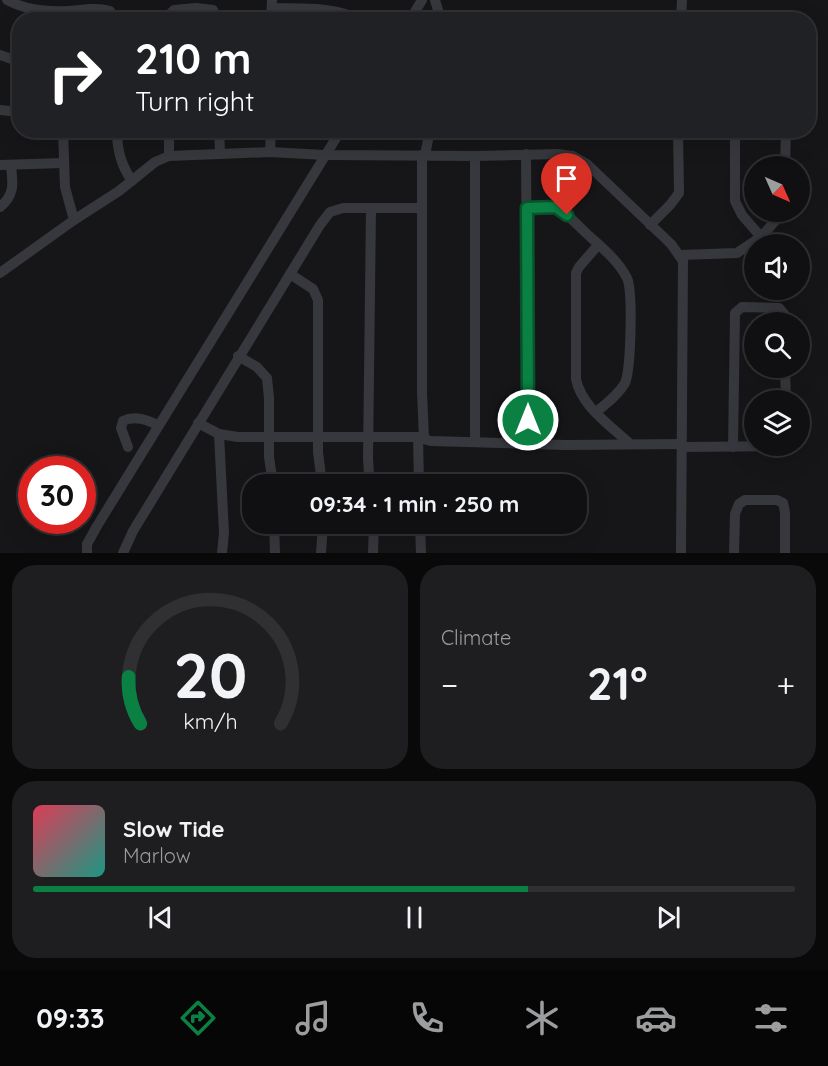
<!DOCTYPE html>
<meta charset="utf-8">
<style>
body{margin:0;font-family:Quicksand,sans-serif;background:#1e1e20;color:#f1f3f6;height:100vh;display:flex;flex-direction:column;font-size:22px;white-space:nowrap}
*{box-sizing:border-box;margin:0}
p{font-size:20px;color:#9c9d9f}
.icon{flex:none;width:33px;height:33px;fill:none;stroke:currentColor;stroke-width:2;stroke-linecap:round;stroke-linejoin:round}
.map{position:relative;height:553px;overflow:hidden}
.sheet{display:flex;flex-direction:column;gap:12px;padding:12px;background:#09090a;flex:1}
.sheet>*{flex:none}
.top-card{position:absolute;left:12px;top:12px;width:804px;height:126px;border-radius:24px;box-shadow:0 6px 24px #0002,0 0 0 2px #303032;background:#202124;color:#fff;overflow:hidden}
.needle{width:39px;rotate:135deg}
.controls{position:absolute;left:744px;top:156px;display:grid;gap:12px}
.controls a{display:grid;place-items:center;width:66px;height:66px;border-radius:50%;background:#101012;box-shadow:0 6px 24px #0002,0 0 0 2px #303032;font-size:30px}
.speed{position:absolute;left:18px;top:456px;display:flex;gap:12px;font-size:30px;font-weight:700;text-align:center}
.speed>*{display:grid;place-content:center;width:78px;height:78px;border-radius:50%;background:#101012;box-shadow:0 6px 24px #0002,0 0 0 2px #303032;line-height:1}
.speed .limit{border:9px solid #d22;background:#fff;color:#111}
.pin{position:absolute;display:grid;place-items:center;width:51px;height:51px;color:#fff;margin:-62px -26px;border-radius:50% 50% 50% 0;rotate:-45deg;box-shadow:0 0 6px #0007}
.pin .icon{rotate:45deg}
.me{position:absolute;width:66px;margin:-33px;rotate:0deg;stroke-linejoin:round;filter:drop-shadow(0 0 4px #0008)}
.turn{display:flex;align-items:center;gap:21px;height:126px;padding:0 24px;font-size:27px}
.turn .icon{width:78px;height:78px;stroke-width:2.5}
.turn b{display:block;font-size:42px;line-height:51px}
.big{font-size:45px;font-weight:800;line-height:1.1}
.sheet .widget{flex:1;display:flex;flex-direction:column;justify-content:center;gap:9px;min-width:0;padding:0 21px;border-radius:24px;background:#1e1e20}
.sheet .dial{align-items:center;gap:0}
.dial svg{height:156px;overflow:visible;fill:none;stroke:#303032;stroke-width:7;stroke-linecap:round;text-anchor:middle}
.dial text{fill:#f1f3f6;stroke:none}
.song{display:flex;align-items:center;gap:18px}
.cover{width:72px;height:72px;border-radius:9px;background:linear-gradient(135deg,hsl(350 70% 55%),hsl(170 70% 35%))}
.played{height:6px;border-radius:3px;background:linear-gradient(90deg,#0b8043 65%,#303032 65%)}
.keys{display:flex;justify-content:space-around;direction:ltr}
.heat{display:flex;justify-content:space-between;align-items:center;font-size:33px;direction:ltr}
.sheet .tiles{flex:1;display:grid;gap:12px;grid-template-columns:1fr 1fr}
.widget:last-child{grid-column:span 2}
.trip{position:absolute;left:242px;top:474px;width:345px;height:60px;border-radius:24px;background:#101012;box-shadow:0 6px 24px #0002,0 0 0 2px #303032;font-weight:800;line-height:60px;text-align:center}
.tabs{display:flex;height:96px;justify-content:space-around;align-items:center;background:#060607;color:#9c9d9f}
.tabs .icon{width:42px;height:42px}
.tabs .active{color:#0b8043}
.tabs b{font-size:27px;color:#f1f3f6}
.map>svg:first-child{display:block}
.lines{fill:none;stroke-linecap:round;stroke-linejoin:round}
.minor{stroke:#37383d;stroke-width:10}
.route-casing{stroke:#07532c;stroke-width:15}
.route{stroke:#0b8043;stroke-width:10}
</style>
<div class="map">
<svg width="828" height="553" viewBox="0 0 828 553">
<rect width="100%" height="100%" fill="#161618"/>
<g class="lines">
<g class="minor">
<path d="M7 0C25 10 48 12 68 11 82 10 96 7 110 11L115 20"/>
<path d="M435 0 441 20"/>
<path d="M272 8C298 9 336 6 359 20"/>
<path d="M168 20 169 15 174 10 196 8 213 10 218 20"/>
<path d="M271 20 272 0"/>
<path d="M410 20 422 0"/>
<path d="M681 20 682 0"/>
<path d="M0 55 20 62"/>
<path d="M0 110 20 112"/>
<path d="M63 130 65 187 74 220"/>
<path d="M117 130C117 150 121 165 132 181"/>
<path d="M169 130V156"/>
<path d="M219 130 220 152"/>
<path d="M735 130V201L742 215 761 237"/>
<path d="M270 152 271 130"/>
<path d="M526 154 528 443"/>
<path d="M422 155V392L424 439"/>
<path d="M425 155 430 130"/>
<path d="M475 156V442"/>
<path d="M0 165 63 163"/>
<path d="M785 166 786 130"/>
<path d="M0 207C15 195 13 183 11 166"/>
<path d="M371 208 368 458 369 475 374 484"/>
<path d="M527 208C561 204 564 212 587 234 601 247 618 260 627 278 633 291 631 369 625 383 618 395 606 404 596 412"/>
<path d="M650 225 670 205 679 193 678 130"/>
<path d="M598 245 579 267 576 273V379C581 406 610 425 629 443"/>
<path d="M680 255 737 253 761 237 783 212"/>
<path d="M0 273 74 220 119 191 155 162 169 156 270 152 325 155 475 156 558 154 573 156 587 164 671 244 683 261 681 553"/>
<path d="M290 274 313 289 318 300V452L322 484"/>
<path d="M238 356 257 367 267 378 269 398V457L273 484"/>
<path d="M785 368 786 400"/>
<path d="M198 423 219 434 238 437H415L431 441 566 445 681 444"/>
<path d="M219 434 224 533 222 553"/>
<path d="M418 437 419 484"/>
<path d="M128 447 121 428 123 421C135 415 147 420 158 425"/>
<path d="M681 447 776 446"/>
<path d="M733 447 735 313 742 307 779 308 784 314V322"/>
<path d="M274 524 275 553"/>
<path d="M420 524 421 553"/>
<path d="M87 553V544L97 526 341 130"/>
<path d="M123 553 133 531 320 225 330 212 343 208H421"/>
<path d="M321 553 323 524"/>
<path d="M373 553 374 524"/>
<path d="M734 553 735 514 739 504 745 500H777L783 503 785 512V553"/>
</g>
</g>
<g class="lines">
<defs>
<path id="route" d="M528 420 527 208 556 207 567 215"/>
</defs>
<use href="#route" class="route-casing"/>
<use href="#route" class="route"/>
</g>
</svg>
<div class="controls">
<a><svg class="needle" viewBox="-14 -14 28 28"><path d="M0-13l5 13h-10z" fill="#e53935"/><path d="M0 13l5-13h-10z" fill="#9c9d9f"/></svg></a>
<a><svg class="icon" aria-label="sound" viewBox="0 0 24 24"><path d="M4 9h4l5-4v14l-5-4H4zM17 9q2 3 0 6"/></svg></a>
<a><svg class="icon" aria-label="search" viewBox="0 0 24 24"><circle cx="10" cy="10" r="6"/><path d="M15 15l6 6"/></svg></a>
<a><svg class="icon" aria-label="layers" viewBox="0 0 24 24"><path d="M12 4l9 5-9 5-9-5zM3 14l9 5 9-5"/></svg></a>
</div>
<div class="speed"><div class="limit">30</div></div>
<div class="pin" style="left:567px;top:215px;background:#d93025"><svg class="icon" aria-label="arrive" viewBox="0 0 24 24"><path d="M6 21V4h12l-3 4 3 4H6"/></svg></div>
<svg class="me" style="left:528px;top:420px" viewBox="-20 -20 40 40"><circle r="17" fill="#0b8043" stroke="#fff" stroke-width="3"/><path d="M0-11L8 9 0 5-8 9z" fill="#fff"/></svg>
<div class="trip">09:34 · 1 min · 250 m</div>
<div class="top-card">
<div class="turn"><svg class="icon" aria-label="right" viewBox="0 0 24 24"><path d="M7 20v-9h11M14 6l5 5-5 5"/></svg><div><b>210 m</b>Turn right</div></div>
</div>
</div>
<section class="sheet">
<div class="tiles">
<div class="widget dial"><svg viewBox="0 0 100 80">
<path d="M14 69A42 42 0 1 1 86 69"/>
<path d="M14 69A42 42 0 0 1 8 45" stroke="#0b8043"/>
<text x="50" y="56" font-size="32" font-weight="700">20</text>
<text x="50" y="72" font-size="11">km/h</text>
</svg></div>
<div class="widget"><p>Climate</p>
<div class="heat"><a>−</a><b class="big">21°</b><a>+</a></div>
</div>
<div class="widget">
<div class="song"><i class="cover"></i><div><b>Slow Tide</b><p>Marlow</p></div></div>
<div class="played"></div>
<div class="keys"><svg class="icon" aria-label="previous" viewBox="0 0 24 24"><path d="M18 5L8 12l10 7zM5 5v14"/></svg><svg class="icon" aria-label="pause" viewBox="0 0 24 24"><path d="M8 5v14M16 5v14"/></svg><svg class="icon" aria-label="next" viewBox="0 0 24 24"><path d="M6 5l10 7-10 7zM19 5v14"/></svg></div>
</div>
</div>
</section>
<nav class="tabs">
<b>09:33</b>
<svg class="icon active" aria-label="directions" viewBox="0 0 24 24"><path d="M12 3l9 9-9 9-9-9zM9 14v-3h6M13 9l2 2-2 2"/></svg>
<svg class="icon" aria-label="music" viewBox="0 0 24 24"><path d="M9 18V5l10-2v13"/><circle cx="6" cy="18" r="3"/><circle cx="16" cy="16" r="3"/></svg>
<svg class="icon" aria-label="phone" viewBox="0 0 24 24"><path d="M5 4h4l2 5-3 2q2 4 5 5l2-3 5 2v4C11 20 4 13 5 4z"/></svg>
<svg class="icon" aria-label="climate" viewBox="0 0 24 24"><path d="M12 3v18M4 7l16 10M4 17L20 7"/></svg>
<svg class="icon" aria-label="car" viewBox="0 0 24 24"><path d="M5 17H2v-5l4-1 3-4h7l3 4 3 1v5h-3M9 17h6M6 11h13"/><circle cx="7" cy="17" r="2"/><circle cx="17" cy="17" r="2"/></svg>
<svg class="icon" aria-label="filters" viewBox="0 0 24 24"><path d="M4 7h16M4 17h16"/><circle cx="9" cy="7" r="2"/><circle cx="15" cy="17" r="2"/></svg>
</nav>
